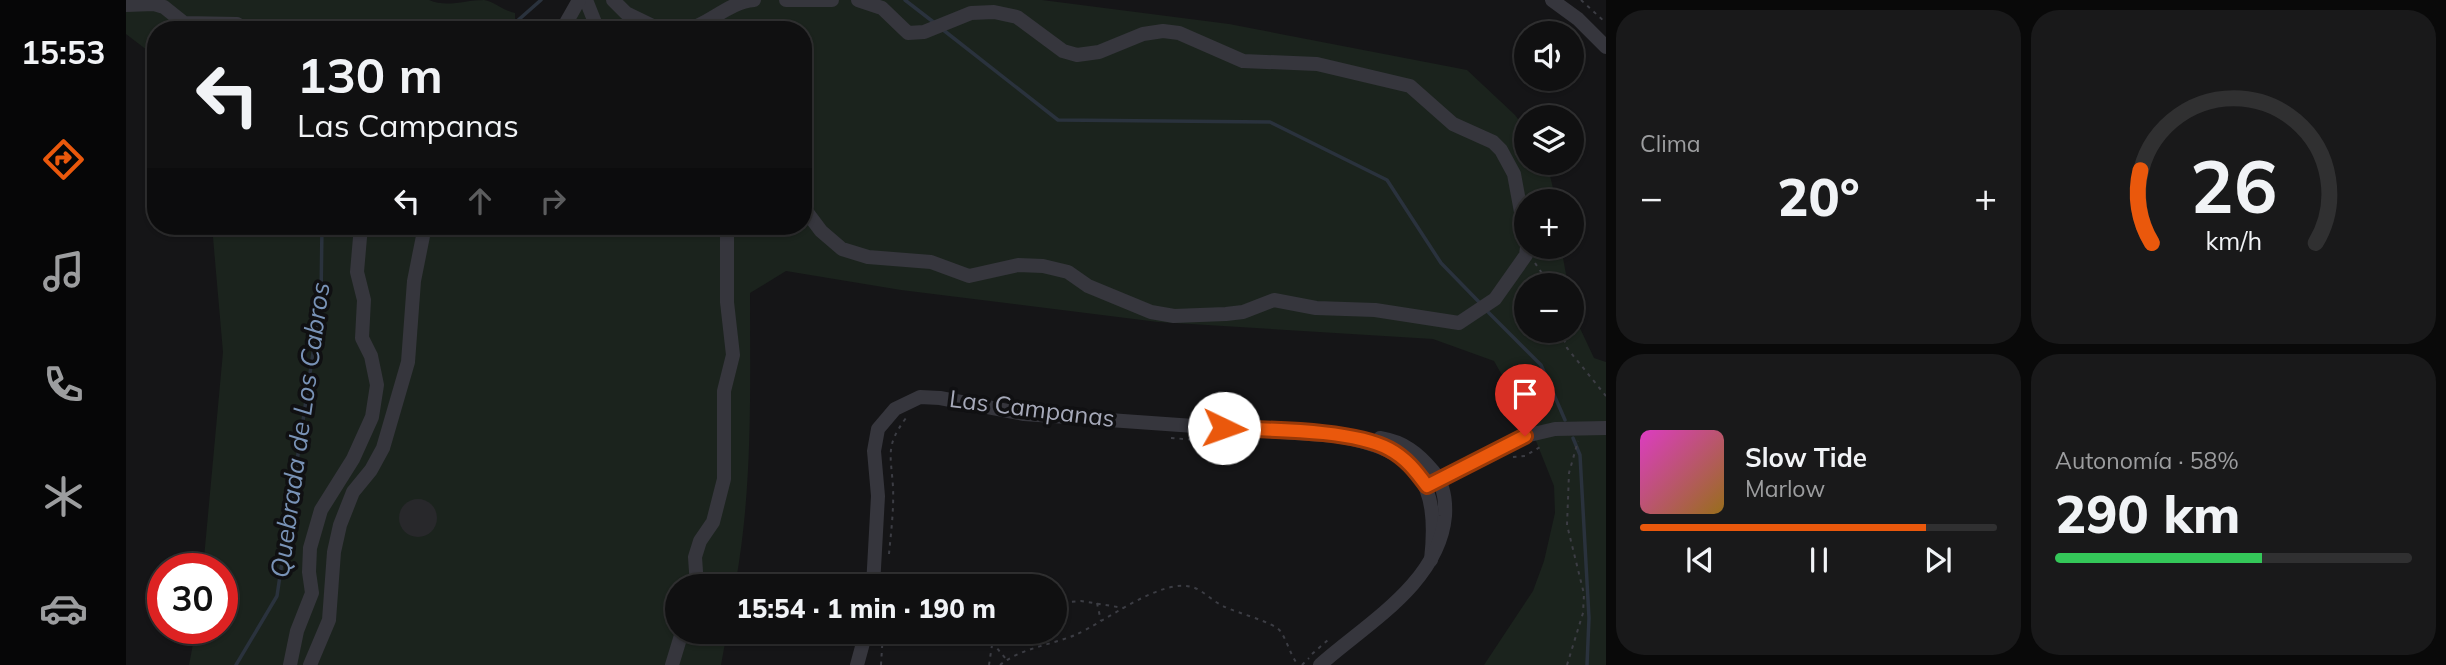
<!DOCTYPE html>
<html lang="es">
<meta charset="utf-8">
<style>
body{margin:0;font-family:Mulish,sans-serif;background:#19191a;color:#f1f3f6;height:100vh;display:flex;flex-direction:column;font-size:26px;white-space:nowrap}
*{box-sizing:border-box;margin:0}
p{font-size:23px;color:#9c9d9f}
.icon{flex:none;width:38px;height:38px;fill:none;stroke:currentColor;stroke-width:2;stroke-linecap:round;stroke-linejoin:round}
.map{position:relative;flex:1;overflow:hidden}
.details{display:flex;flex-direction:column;gap:10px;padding:10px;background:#090909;width:840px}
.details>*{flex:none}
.banner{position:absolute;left:21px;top:21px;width:665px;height:214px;border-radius:28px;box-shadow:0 2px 5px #0004,0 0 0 2px #303031;background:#101011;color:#f1f3f6;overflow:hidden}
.fabs{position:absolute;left:1388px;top:21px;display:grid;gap:14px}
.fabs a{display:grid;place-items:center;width:70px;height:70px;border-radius:50%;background:#101011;box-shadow:0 2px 5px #0004,0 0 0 2px #303031;font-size:35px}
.speed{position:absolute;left:21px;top:553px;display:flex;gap:14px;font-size:35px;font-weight:700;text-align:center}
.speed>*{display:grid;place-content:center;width:91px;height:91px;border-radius:50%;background:#101011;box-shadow:0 2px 5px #0004,0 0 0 2px #303031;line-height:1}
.speed .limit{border:10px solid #d22;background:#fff;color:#111}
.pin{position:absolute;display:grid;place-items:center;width:60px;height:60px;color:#fff;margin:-72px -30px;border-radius:50% 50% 50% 0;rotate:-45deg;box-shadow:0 0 7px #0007}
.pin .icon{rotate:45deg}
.me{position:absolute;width:77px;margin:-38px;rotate:93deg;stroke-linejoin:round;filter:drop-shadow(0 0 5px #0008)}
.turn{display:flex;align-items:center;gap:24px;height:147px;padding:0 35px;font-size:32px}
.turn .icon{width:91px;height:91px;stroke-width:2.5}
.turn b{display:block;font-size:49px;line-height:60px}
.lanes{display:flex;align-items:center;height:66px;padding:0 35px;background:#0003;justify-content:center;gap:35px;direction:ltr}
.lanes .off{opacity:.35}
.big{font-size:52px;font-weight:800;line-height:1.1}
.details .widget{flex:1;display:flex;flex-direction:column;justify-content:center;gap:10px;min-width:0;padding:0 24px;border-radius:28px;background:#19191a}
.details .dial{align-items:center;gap:0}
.dial svg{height:182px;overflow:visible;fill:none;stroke:#303031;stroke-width:7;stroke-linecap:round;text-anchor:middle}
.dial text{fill:#f1f3f6;stroke:none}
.song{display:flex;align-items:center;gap:21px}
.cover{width:84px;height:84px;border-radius:10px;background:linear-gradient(135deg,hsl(310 70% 55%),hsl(40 70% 35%))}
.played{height:7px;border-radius:4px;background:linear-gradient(90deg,#ea580c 80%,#303031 80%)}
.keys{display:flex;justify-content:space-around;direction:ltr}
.heat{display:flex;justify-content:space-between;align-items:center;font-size:38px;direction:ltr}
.charge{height:10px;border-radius:5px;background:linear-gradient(90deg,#34c759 58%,#303031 0)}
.details .tiles{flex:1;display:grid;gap:10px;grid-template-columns:repeat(2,1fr)}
.trip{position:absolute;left:539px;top:574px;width:402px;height:70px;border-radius:35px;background:#101011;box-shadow:0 2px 5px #0004,0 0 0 2px #303031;font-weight:800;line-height:70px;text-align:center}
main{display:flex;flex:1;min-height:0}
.menu{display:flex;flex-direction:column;width:126px;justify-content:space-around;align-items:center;background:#060607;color:#9c9d9f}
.menu .icon{width:49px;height:49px}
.menu .selected{color:#ea580c}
.menu b{font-size:32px;color:#f1f3f6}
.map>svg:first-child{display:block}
.green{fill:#1b231d}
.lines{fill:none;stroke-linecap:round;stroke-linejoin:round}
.stream{stroke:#2a323d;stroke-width:3.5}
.building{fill:#28282b}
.path{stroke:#3c3d44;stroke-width:2;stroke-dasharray:3.5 5;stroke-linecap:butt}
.minor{stroke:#36363d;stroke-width:14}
.route-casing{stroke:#983908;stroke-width:18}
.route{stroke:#ea580c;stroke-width:12}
.labels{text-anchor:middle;stroke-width:7;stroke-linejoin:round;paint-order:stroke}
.street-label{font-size:24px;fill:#a6a9b9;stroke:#101012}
.water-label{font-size:26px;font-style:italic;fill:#7993b7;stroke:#101012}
</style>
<main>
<nav class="menu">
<b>15:53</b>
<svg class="icon selected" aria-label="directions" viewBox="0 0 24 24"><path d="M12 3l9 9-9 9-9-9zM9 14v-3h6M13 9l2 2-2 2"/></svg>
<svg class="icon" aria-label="music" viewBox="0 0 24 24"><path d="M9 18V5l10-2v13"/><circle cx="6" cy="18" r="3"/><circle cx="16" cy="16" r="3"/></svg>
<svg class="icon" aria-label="phone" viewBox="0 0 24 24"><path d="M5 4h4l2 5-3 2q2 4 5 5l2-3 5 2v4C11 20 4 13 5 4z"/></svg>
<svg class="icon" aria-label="climate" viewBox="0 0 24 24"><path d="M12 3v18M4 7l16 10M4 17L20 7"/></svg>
<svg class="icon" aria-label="car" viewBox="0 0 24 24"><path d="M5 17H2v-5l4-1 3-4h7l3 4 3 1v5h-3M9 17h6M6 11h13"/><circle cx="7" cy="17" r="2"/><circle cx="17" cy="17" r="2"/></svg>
</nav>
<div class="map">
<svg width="1480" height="665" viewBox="0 0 1480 665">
<rect width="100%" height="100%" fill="#151517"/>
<g class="green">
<path d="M0 0H303C321 8 339 0 358 0 369 2 378 11 389 13V28L394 30 363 26 360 30H30V57L0 34Z"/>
<path d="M455 0H916L1103 24 1341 70 1389 115 1400 130V163H1421L1430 201H1400V247H1435L1442 285H1400V331H1446V299L1452 324 1468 358 1480 362V665H1358L1407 591 1418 561 1429 513 1428 486 1402 421 1368 361 1307 339 1032 322 775 290 660 271 624 293C624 391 627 489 609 586H551V632H601L595 665H63L70 628H96V569H77L97 352 86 226H677V30H438Z"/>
</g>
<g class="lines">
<g class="stream">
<path d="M779 0 810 24"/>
<path d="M816 29 932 120 1144 122 1261 180 1315 263 1355 304"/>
<path d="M381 30 415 0"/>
<path d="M1360 310 1415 365 1439 420"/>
<path d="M1447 438 1454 455 1463 618 1461 665"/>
<path d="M110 665 151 596 195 299 196 226"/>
</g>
</g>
<circle class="building" cx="292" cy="518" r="19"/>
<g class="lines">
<g class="path">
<path d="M1455 0 1480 23"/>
<path d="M1409 263 1424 285"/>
<path d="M1435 331 1441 348 1480 396"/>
<path d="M1045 438 1113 443"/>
<path d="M1387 457 1399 456 1414 447"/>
<path d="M763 554C765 533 768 509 767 487 765 455 759 446 780 418"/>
<path d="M929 603 955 601 998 608"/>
<path d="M971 603 975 621"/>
<path d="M866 642 880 659"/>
<path d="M1186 654 1203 639"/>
<path d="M755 665 757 632"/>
<path d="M863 665 868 632"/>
<path d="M874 665C895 648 925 645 949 635 979 622 1034 578 1066 587 1077 590 1086 601 1097 606 1110 613 1149 622 1155 632 1162 643 1164 654 1172 665"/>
<path d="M1176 665 1183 658"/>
<path d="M1441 665 1457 613 1458 594 1441 525 1443 473 1452 441"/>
</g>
<g class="minor">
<path d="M460 0 472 30"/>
<path d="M487 0 500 13 535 30"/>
<path d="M660 0H706"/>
<path d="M732 0 756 8 782 33 798 32 845 13 868 12 891 17 937 51 951 55 973 52 1017 34 1037 31 1053 33 1117 61 1191 64 1284 86 1327 124 1367 142 1375 150 1388 174 1400 239"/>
<path d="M1426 0 1452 19 1480 47"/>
<path d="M0 5 28 4 38 7 58 23 111 24 121 30"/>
<path d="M436 30 453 0"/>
<path d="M561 30C585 23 603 2 628 0"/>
<path d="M677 207 695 231 716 249 742 257 805 262 843 276 892 265 917 266 942 272 962 286 1025 312 1048 316 1100 314 1117 312 1148 300 1190 308 1249 310 1333 323 1369 299 1400 255 1401 247"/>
<path d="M1308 482 1399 436 1429 429 1480 428"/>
<path d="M571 586 569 557 574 541 587 522 598 479V391L607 355 601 302V226"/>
<path d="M747 586 752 496 748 451 752 429 769 409 794 397 814 398 898 414 1211 436C1291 450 1314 480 1305 560"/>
<path d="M164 665 171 631 186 593 183 572 184 548 195 510 227 459 246 417 251 385 245 356 236 338 238 300 231 272 235 226"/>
<path d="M184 665 203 620 208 552 214 525 227 492 245 470 257 448 282 362 288 281 299 226"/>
<path d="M546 665 556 632"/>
<path d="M731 665 740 632"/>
<path d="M1194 665C1240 624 1313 583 1319 516 1320 500 1318 484 1307 471 1292 453 1278 442 1254 438"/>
</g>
</g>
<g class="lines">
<defs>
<path id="route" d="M1098 428C1141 430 1226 429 1263 449 1280 458 1290 471 1301 486L1399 436"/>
</defs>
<use href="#route" class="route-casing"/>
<use href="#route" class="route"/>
</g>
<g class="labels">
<g class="street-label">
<text transform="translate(906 409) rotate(7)" y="8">Las Campanas</text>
</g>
<g class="water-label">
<text transform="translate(174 430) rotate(-82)" y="9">Quebrada de Los Cabros</text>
</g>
</g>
</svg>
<div class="fabs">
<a><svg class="icon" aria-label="sound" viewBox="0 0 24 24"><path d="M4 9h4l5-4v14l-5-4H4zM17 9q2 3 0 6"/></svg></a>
<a><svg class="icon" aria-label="layers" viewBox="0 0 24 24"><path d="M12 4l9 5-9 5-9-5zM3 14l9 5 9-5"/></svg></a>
<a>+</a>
<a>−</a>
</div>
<div class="speed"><div class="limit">30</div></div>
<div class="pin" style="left:1399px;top:436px;background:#d93025"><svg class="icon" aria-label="arrive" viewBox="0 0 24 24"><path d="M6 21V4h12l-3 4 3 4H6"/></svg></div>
<svg class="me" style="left:1098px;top:428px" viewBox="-20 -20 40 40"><circle r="19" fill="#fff"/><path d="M0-13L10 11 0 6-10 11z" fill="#ea580c"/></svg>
<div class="trip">15:54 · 1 min · 190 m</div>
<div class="banner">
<div class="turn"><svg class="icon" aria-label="left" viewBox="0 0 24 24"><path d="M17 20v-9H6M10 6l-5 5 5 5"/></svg><div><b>130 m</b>Las Campanas</div></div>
<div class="lanes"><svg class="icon" aria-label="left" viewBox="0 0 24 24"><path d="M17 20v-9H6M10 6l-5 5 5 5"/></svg><svg class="icon off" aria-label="ahead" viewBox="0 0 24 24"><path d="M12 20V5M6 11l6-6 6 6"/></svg><svg class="icon off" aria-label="right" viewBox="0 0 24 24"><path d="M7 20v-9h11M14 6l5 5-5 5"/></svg></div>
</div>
</div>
<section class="details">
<div class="tiles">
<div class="widget"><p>Clima</p>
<div class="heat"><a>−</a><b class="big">20°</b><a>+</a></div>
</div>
<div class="widget dial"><svg viewBox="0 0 100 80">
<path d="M14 69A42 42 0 1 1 86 69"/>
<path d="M14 69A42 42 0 0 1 9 37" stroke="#ea580c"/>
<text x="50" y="56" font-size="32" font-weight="700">26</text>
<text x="50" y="72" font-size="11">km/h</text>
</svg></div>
<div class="widget">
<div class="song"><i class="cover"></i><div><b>Slow Tide</b><p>Marlow</p></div></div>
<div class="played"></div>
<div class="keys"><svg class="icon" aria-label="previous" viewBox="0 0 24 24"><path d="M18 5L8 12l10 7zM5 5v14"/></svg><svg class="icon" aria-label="pause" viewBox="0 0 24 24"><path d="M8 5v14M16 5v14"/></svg><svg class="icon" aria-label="next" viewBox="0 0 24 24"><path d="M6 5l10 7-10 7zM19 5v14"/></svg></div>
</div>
<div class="widget"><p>Autonomía · 58%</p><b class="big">290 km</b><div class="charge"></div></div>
</div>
</section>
</main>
